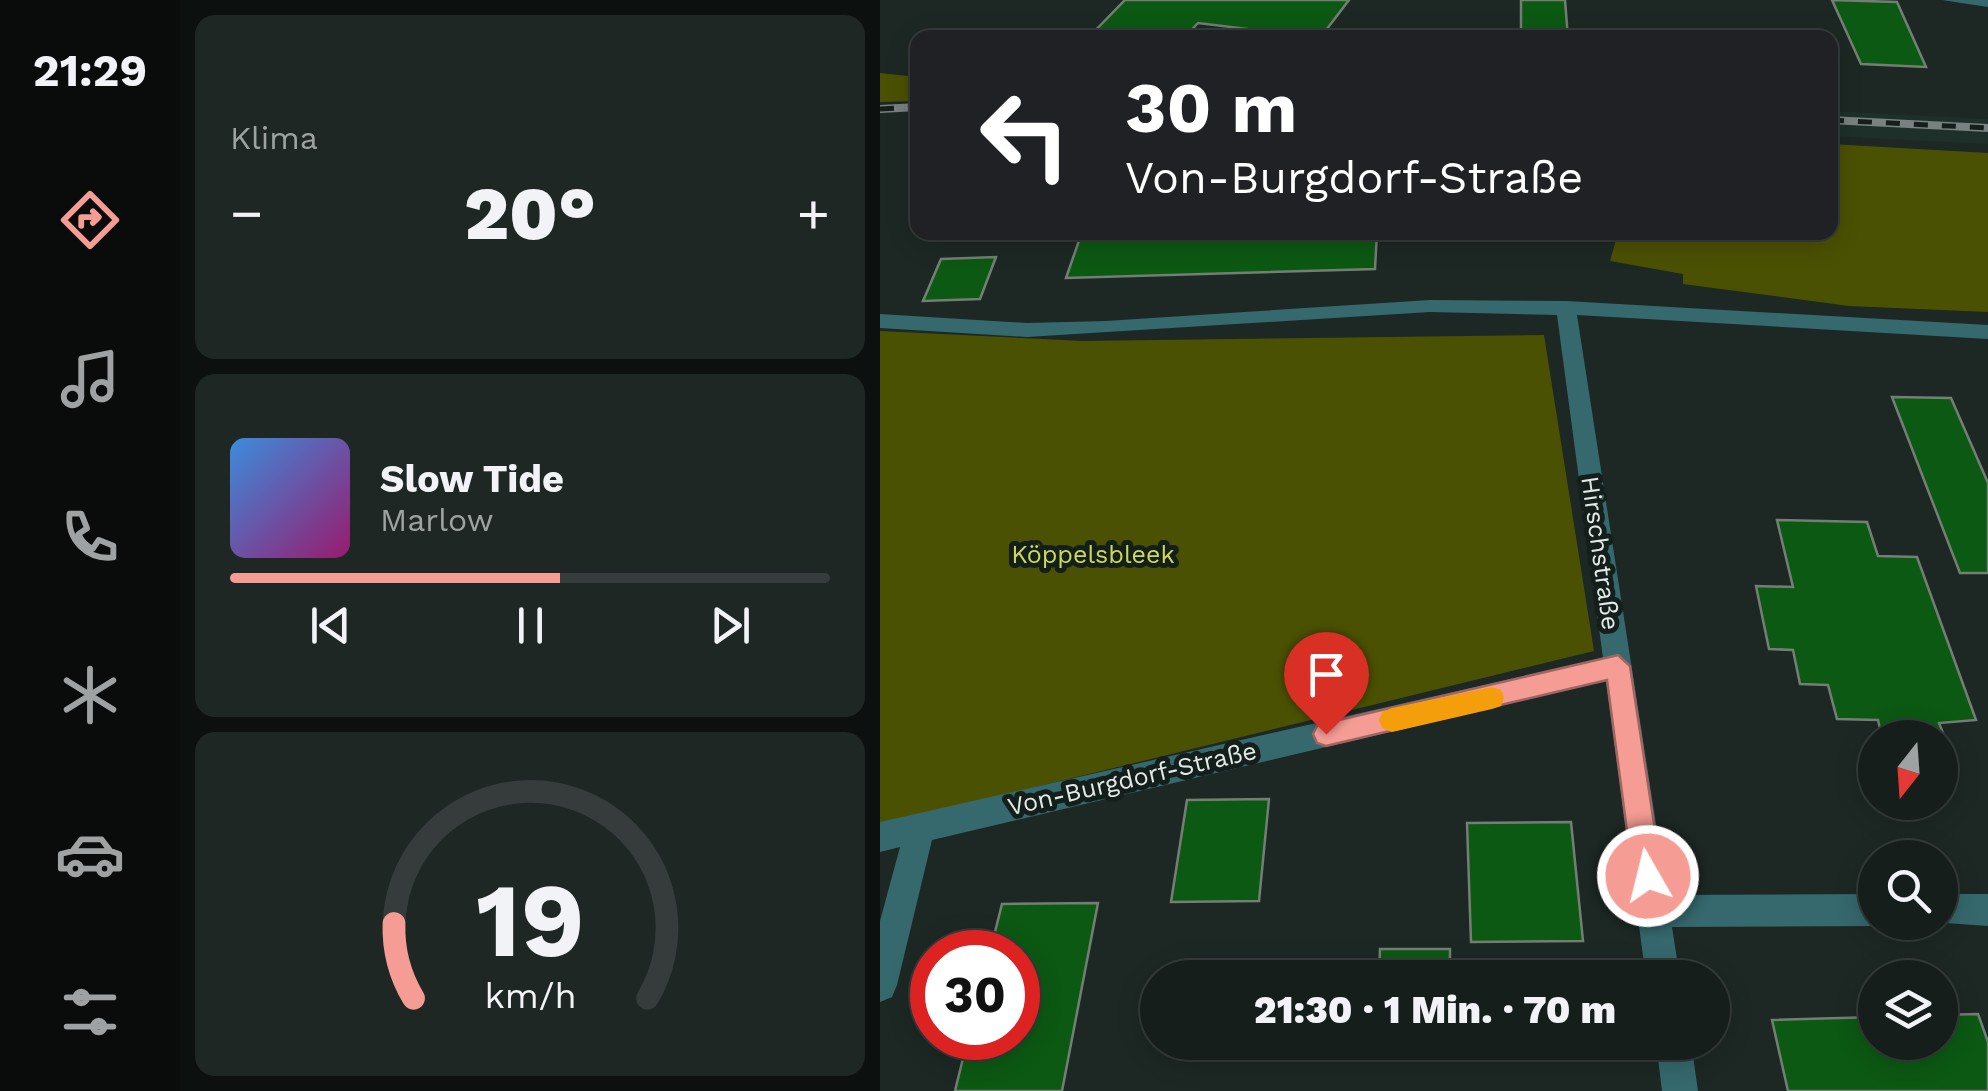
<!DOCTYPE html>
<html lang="de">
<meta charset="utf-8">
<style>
body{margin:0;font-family:"Work Sans",sans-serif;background:#1f2725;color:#f1f3f6;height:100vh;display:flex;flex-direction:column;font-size:38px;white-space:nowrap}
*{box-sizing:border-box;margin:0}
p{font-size:32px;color:#9ea2a3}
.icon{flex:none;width:55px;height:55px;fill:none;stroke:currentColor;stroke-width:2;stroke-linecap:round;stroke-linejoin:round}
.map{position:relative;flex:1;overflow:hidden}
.drawer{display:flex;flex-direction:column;gap:15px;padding:15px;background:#0c100f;width:700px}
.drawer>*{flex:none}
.top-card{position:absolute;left:30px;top:30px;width:928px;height:210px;border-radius:20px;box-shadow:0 5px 25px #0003,0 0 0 2px #353c3b;background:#202124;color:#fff;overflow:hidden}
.needle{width:65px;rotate:197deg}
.controls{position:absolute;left:978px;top:720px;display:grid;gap:20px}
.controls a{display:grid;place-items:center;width:100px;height:100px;border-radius:50%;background:#161e1c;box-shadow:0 5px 25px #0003,0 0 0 2px #353c3b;font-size:50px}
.speed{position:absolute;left:30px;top:930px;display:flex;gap:20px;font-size:50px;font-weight:700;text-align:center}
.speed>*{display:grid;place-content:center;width:130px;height:130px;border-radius:50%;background:#161e1c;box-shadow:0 5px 25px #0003,0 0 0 2px #353c3b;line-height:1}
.speed .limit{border:15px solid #d22;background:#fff;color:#111}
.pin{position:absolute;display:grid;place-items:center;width:85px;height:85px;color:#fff;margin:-102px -42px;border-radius:50% 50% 50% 0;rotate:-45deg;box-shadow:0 0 10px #0007}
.pin .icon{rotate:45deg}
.me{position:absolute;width:110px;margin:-55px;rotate:352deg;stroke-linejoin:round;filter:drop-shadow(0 0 8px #0008)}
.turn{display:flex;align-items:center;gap:35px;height:210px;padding:0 50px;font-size:45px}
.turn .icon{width:130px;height:130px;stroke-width:2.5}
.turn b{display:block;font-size:70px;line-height:85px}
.big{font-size:75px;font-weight:800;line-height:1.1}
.drawer .tile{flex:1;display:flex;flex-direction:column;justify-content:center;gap:15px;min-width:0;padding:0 35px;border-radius:20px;background:#1f2725}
.drawer .dial{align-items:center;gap:0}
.dial svg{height:260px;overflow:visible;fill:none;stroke:#353c3b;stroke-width:7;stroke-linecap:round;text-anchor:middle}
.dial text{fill:#f1f3f6;stroke:none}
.song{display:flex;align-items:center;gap:30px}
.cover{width:120px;height:120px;border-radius:15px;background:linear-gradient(135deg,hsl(210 70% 55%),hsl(320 70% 35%))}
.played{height:10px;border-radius:5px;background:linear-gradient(90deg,#f59c95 55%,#353c3b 55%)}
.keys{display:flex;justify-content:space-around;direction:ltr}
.heat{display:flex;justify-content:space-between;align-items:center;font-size:55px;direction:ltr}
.trip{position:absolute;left:260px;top:960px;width:590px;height:100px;border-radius:50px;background:#161e1c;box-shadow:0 5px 25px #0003,0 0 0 2px #353c3b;font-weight:800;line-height:100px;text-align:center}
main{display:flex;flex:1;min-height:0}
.tabs{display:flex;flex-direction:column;width:180px;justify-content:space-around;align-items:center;background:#090c0b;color:#9ea2a3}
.tabs .icon{width:70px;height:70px}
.tabs .on{color:#f59c95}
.tabs b{font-size:45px;color:#f1f3f6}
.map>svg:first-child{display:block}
.built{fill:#1d302a}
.green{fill:#4b5103}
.building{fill:#0c5913;stroke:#757e75;stroke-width:2.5}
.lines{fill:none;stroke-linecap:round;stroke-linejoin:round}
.minor{fill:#35696e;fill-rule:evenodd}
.rail-casing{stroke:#798280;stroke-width:8}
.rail{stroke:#141f1b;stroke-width:5;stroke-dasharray:14;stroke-linecap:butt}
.route{fill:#f59c95;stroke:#9f6561;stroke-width:2.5}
.slow{fill:#f59e0b}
.labels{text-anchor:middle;stroke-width:10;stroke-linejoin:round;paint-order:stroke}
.street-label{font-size:25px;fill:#e2e9e7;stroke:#141f1b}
.park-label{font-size:25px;fill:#ceda57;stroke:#141f1b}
</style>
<main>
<nav class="tabs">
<b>21:29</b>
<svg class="icon on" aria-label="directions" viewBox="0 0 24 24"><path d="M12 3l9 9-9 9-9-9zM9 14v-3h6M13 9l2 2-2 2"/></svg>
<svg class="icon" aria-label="music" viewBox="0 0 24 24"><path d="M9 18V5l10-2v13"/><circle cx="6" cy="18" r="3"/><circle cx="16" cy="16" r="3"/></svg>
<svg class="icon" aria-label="phone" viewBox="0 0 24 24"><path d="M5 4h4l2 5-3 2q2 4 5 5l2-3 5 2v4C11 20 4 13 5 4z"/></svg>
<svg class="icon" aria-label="climate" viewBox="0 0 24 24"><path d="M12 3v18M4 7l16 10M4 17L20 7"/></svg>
<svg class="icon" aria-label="car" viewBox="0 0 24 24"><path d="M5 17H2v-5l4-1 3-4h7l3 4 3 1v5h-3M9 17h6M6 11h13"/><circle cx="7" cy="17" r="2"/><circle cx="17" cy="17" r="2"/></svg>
<svg class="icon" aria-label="filters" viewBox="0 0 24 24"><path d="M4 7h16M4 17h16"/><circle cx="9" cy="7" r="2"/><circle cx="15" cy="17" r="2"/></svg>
</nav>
<section class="drawer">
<div class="tile"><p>Klima</p>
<div class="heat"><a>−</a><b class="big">20°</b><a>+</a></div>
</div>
<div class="tile">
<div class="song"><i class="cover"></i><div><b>Slow Tide</b><p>Marlow</p></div></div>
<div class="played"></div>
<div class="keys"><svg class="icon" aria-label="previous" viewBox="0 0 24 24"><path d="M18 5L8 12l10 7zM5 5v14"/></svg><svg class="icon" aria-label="pause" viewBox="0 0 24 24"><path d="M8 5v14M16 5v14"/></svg><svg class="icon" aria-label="next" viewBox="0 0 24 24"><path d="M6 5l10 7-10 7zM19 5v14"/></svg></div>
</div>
<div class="tile dial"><svg viewBox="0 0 100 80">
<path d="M14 69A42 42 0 1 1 86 69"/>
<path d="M14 69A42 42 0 0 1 8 46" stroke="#f59c95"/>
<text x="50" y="56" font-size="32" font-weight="700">19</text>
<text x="50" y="72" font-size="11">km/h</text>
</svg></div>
</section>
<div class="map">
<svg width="1108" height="1091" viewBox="0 0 1108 1091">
<rect width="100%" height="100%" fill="#1d2825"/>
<path class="built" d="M950 111 1108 119V144L950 136Z"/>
<g class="green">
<path d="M0 73 37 77V101L0 102Z"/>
<path d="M950 144 1108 153V312L969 306 803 284V274L730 261 738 233 950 232Z"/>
<path d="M0 331 202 341 664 335 714 651 0 825Z"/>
</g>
<g class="building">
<path d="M245 0H469L440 38 318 23 304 38H208Z"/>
<path d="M641 0H685L688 38H641Z"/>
<path d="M952 0 1017 2 1046 67 981 64Z"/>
<path d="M202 232H497L495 269 186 278Z"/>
<path d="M116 257 100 299 43 301 61 259Z"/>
<path d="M1012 397 1071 398 1108 483V573H1080Z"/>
<path d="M897 520 987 522 998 556 1037 557 1096 720 1059 723 1065 738H1002L998 720 957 719 948 685 920 684 913 650 889 649 876 586 913 587Z"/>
<path d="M389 799 379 901 291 902 307 800Z"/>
<path d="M691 822 703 941 591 942 587 823Z"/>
<path d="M218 903 182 1091H75L88 1038H138V952H110L122 904Z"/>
<path d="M500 949H570V978H499Z"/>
<path d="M1098 1014 1108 1042V1091H908L892 1020 995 1017V1042H1060V1015Z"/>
</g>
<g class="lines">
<g class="minor">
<path d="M1062 0H1108V7Z"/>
<path d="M550 300 686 301 1108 325V339L697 315 787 895 995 894V922H1004L995 926 792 927 800 978H766L726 681 52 840 17 985 12 997 0 1002V921L20 847 0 852V822L723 658 677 315 550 312 147 337 0 328V314L147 323 226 321Z"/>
<path d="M1060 894H1108V926L1051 922H1060Z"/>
<path d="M776 1042H811L818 1091H782Z"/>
</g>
<defs>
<g id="rail">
<path d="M0 109 38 107"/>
<path d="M950 120 1108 128"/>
</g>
</defs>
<use href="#rail" class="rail-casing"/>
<use href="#rail" class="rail"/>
</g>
<path class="route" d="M738 655 750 666 782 876 778 886 768 891 757 886 753 876 727 680 446 746 437 743 433 734 437 726 446 723Z"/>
<path class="slow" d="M612 687 621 690 624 698 621 706 612 709 512 732 502 728 499 720 502 712 512 708Z"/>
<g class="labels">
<g class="street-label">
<text transform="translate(721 553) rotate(82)" y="9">Hirschstraße</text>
<text transform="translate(252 778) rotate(-13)" y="9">Von-Burgdorf-Straße</text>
</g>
<g class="park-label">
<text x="213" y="563">Köppelsbleek</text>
</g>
</g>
</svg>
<div class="controls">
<a><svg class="needle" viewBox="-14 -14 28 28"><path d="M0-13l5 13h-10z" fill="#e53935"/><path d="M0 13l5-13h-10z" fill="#9ea2a3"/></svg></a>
<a><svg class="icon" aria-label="search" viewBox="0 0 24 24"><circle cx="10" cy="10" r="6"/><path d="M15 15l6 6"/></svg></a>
<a><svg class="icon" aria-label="layers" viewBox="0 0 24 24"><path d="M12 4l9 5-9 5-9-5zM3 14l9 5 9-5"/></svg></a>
</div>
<div class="speed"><div class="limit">30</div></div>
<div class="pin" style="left:446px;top:734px;background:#d93025"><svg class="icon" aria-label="arrive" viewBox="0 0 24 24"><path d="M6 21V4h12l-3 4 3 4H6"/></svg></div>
<svg class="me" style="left:768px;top:876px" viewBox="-20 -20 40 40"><circle r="17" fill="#f59c95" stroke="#fff" stroke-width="3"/><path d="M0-11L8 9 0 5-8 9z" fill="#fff"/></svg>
<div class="trip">21:30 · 1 Min. · 70 m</div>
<div class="top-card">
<div class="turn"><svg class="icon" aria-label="left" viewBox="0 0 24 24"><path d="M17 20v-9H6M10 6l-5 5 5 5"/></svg><div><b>30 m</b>Von-Burgdorf-Straße</div></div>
</div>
</div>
</main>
